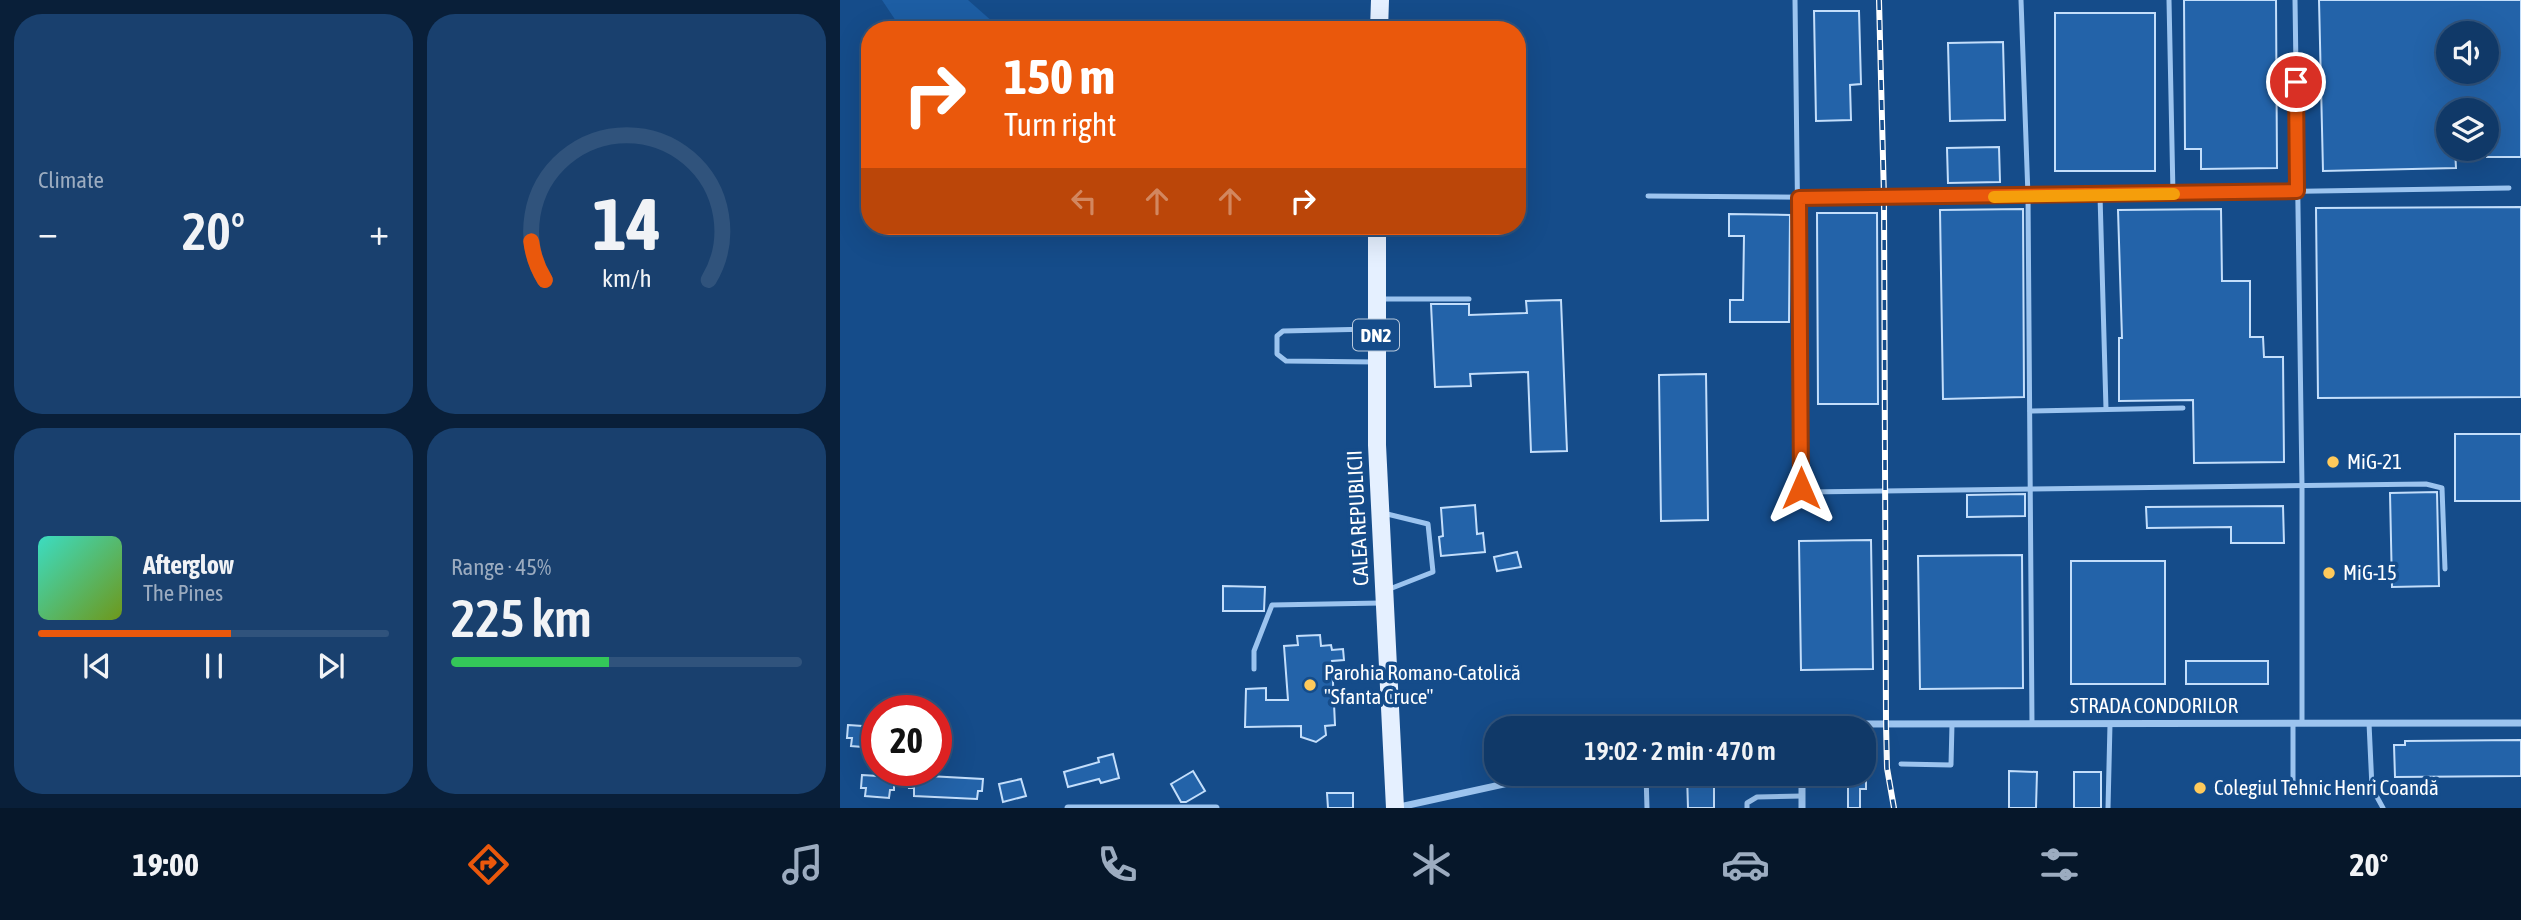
<!DOCTYPE html>
<meta charset="utf-8">
<style>
body{margin:0;font-family:"Asap Condensed",sans-serif;background:#19406e;color:#f1f3f6;height:100vh;display:flex;flex-direction:column;font-size:26px;white-space:nowrap}
*{box-sizing:border-box;margin:0}
p{font-size:23px;color:#9cacc0}
.icon{flex:none;width:38px;height:38px;fill:none;stroke:currentColor;stroke-width:2;stroke-linecap:round;stroke-linejoin:round}
.map{position:relative;flex:1;overflow:hidden}
.sheet{display:flex;flex-direction:column;gap:14px;padding:14px;background:#091f39;width:840px}
.sheet>*{flex:none}
.banner{position:absolute;left:21px;top:21px;width:665px;height:214px;border-radius:28px;box-shadow:0 7px 28px #0002,0 0 0 2px #30537c;background:#ea580c;color:#fff;overflow:hidden}
.controls{position:absolute;left:1596px;top:21px;display:grid;gap:14px}
.controls a{display:grid;place-items:center;width:63px;height:63px;border-radius:50%;background:#103968;box-shadow:0 7px 28px #0002,0 0 0 2px #30537c;font-size:35px}
.speed{position:absolute;left:21px;top:695px;display:flex;gap:14px;font-size:35px;font-weight:700;text-align:center}
.speed>*{display:grid;place-content:center;width:91px;height:91px;border-radius:50%;background:#103968;box-shadow:0 7px 28px #0002,0 0 0 2px #30537c;line-height:1}
.speed .limit{border:10px solid #d22;background:#fff;color:#111}
.pin{position:absolute;display:grid;place-items:center;width:60px;height:60px;color:#fff;margin:-30px;border:4px solid #fff;border-radius:50%;box-shadow:0 2px 7px #0007}
.me{position:absolute;width:77px;margin:-38px;rotate:0deg;stroke-linejoin:round;filter:drop-shadow(0 0 5px #0008)}
.turn{display:flex;align-items:center;gap:24px;height:147px;padding:0 28px;font-size:32px}
.turn .icon{width:91px;height:91px;stroke-width:2.5}
.turn b{display:block;font-size:49px;line-height:60px}
.lanes{display:flex;align-items:center;height:66px;padding:0 28px;background:#0003;justify-content:center;gap:35px;direction:ltr}
.lanes .off{opacity:.35}
.big{font-size:52px;font-weight:600;line-height:1.1}
.sheet .tile{flex:1;display:flex;flex-direction:column;justify-content:center;gap:10px;min-width:0;padding:0 24px;border-radius:28px;background:#19406e}
.sheet .dial{align-items:center;gap:0}
.dial svg{height:182px;overflow:visible;fill:none;stroke:#30537c;stroke-width:7;stroke-linecap:round;text-anchor:middle}
.dial text{fill:#f1f3f6;stroke:none}
.song{display:flex;align-items:center;gap:21px}
.cover{width:84px;height:84px;border-radius:10px;background:linear-gradient(135deg,hsl(170 70% 55%),hsl(80 70% 35%))}
.played{height:7px;border-radius:4px;background:linear-gradient(90deg,#ea580c 55%,#30537c 55%)}
.keys{display:flex;justify-content:space-around;direction:ltr}
.heat{display:flex;justify-content:space-between;align-items:center;font-size:38px;direction:ltr}
.charge{height:10px;border-radius:5px;background:linear-gradient(90deg,#34c759 45%,#30537c 0)}
.sheet .tiles{flex:1;display:grid;gap:14px;grid-template-columns:repeat(2,1fr)}
.trip{position:absolute;left:644px;top:716px;width:392px;height:70px;border-radius:28px;background:#103968;box-shadow:0 7px 28px #0002,0 0 0 2px #30537c;font-weight:600;line-height:70px;text-align:center}
.dock{display:flex;height:112px;justify-content:space-around;align-items:center;background:#06172a;color:#9cacc0}
.dock .icon{width:49px;height:49px}
.dock .active{color:#ea580c}
.dock b{font-size:32px;color:#f1f3f6}
main{display:flex;flex:1;min-height:0}
.map>svg:first-child{display:block}
.green{fill:#1d5ea4}
.building{fill:#2363a9;stroke:#c3defb;stroke-width:2;fill-rule:evenodd}
.lines{fill:none;stroke-linecap:round;stroke-linejoin:round}
.lane{stroke:#9cc4ef;stroke-width:5}
.street{stroke:#9cc4ef;stroke-width:7}
.primary{stroke:#e5f0ff;stroke-width:18}
.rail-casing{stroke:#fff;stroke-width:6}
.rail{stroke:#154c8a;stroke-width:3.5;stroke-dasharray:10;stroke-linecap:butt}
.route-casing{stroke:#983908;stroke-width:18}
.route{stroke:#ea580c;stroke-width:12}
.slow{stroke:#f59e0b;stroke-width:12}
.poi-dot{fill:#ffca5b;stroke:#154c8a;stroke-width:2.5}
.labels{text-anchor:middle;stroke-width:7;stroke-linejoin:round;paint-order:stroke}
.shield{fill:#154c8a;stroke:#b9c9dc;stroke-width:2}
.shield-label{font-size:19px;font-weight:bold;fill:#fff}
.poi-label{font-size:21px;fill:#fff;stroke:#154c8a;text-anchor:start}
.street-label{font-size:21px;fill:#fff;stroke:#154c8a}
</style>
<main>
<section class="sheet">
<div class="tiles">
<div class="tile"><p>Climate</p>
<div class="heat"><a>−</a><b class="big">20°</b><a>+</a></div>
</div>
<div class="tile dial"><svg viewBox="0 0 100 80">
<path d="M14 69A42 42 0 1 1 86 69"/>
<path d="M14 69A42 42 0 0 1 8 52" stroke="#ea580c"/>
<text x="50" y="56" font-size="32" font-weight="700">14</text>
<text x="50" y="72" font-size="11">km/h</text>
</svg></div>
<div class="tile">
<div class="song"><i class="cover"></i><div><b>Afterglow</b><p>The Pines</p></div></div>
<div class="played"></div>
<div class="keys"><svg class="icon" aria-label="previous" viewBox="0 0 24 24"><path d="M18 5L8 12l10 7zM5 5v14"/></svg><svg class="icon" aria-label="pause" viewBox="0 0 24 24"><path d="M8 5v14M16 5v14"/></svg><svg class="icon" aria-label="next" viewBox="0 0 24 24"><path d="M6 5l10 7-10 7zM19 5v14"/></svg></div>
</div>
<div class="tile"><p>Range · 45%</p><b class="big">225 km</b><div class="charge"></div></div>
</div>
</section>
<div class="map">
<svg width="1681" height="808" viewBox="0 0 1681 808">
<rect width="100%" height="100%" fill="#154c8a"/>
<path class="green" d="M42 0H128L162 30H62Z"/>
<g class="building">
<path d="M1344 0H1436L1437 168 1361 169V149H1345Z"/>
<path d="M1479 0H1681V157H1647V110H1608V149H1615L1616 168 1483 171ZM1608 33H1647V72H1608Z"/>
<path d="M974 11H1019L1021 84 1010 85 1011 120 976 121Z"/>
<rect x="1215" y="13" width="100" height="158"/>
<path d="M1163 42 1165 120 1110 121 1108 43Z"/>
<path d="M1159 147 1160 182 1108 183 1107 148Z"/>
<path d="M1681 207V397L1478 398 1476 208Z"/>
<path d="M1183 209 1184 397 1103 399 1100 210Z"/>
<path d="M1381 209 1382 281H1410V337H1423L1424 357H1443L1444 462 1354 463 1353 400 1279 401V338H1282L1278 210Z"/>
<path d="M977 213H1037L1038 404H978Z"/>
<path d="M889 214 950 215 949 322H890V300H903L904 236H889Z"/>
<path d="M721 300 727 451 691 452 688 372 630 374 631 386 595 387 591 304H629V315L687 313 686 301Z"/>
<path d="M866 374 868 520 821 521 819 375Z"/>
<rect x="1615" y="434" width="66" height="67"/>
<path d="M1597 492 1599 586 1552 587 1550 493Z"/>
<path d="M1185 494V516L1127 517V495Z"/>
<path d="M635 505 637 534 643 533 645 552 601 556 599 537 603 536 601 508Z"/>
<path d="M1443 506 1444 543H1391V527L1307 528 1306 507Z"/>
<path d="M1031 540 1033 669 961 670 959 541Z"/>
<path d="M677 552 681 567 657 571 654 557Z"/>
<path d="M1182 555 1183 688 1080 689 1078 556Z"/>
<rect x="1231" y="561" width="94" height="123"/>
<path d="M383 586 425 587 424 611H383Z"/>
<path d="M480 635 481 646 491 645 492 650 503 649 504 660 492 661 495 725 485 726 486 735 476 742 461 737V726L405 727 406 689 426 688V700H448L444 646 458 645 457 636Z"/>
<rect x="1346" y="661" width="82" height="23"/>
<path d="M8 725 37 727 35 748 11 746 12 738H7Z"/>
<path d="M1681 740V776L1555 777 1554 745H1565V741Z"/>
<path d="M273 754 279 778 261 783 259 779 228 787 224 772 259 762 258 758Z"/>
<path d="M353 771 365 791 346 802H341L331 784Z"/>
<path d="M1169 771 1197 772 1196 808H1169Z"/>
<rect x="1234" y="772" width="27" height="36"/>
<path d="M847 774H874V808H848Z"/>
<path d="M1008 774H1026V789H1020V808H1008Z"/>
<path d="M22 775 54 777V790H50L49 798 25 796 26 788H21Z"/>
<path d="M70 775 143 779 142 791H138L137 799 74 796V788H69Z"/>
<path d="M181 779 186 796 163 802 159 784Z"/>
<path d="M487 793H513V808H488Z"/>
</g>
<g class="lines">
<g class="lane">
<path d="M955 0 961 488 968 492 1586 484 1602 488 1605 569"/>
<path d="M1181 0 1188 196 1192 724"/>
<path d="M1329 0 1333 194"/>
<path d="M1455 0 1462 486V723"/>
<path d="M1260 195 1266 409"/>
<path d="M808 196 1052 198 1669 188"/>
<path d="M539 299H629"/>
<path d="M533 329 443 331 437 336V354L446 361 536 362"/>
<path d="M1190 411 1343 408"/>
<path d="M543 513 588 524 593 572 547 590"/>
<path d="M414 669V651L432 605 541 603"/>
<path d="M1453 723V791"/>
<path d="M1529 723 1532 788 1543 808"/>
<path d="M1061 764 1111 765 1112 724"/>
<path d="M806 774 807 808"/>
<path d="M907 808V803L917 797 962 796"/>
<path d="M1268 808 1270 724"/>
</g>
<g class="street">
<path d="M947 728 1019 724 1681 723"/>
<path d="M962 774V808"/>
<path d="M228 808H376"/>
<path d="M555 808 710 774"/>
</g>
<g class="primary">
<path d="M539 30 540 0"/>
<path d="M537 226V445L555 808"/>
</g>
<defs>
<path id="rail" d="M1039 0 1044 198 1046 724 1047 768 1054 808"/>
</defs>
<use href="#rail" class="rail-casing"/>
<use href="#rail" class="rail"/>
</g>
<g class="lines">
<defs>
<path id="route" d="M961 488 959 198 1457 191 1456 82"/>
</defs>
<use href="#route" class="route-casing"/>
<use href="#route" class="route"/>
<path class="slow" d="M1154 197 1334 194"/>
</g>
<g class="poi-dot">
<circle cx="1493" cy="462" r="7"/>
<circle cx="1489" cy="573" r="7"/>
<circle cx="470" cy="685" r="7"/>
<circle cx="1360" cy="788" r="7"/>
</g>
<g class="labels">
<rect class="shield" x="513" y="319.5" width="46" height="31" rx="5"/>
<g class="shield-label">
<text x="536" y="342">DN2</text>
</g>
<g class="poi-label">
<text x="1507" y="469">MiG-21</text>
<text x="1503" y="580">MiG-15</text>
<text x="484" y="680">Parohia Romano-Catolică<tspan x="484" dy="24">"Sfanta Cruce"</tspan></text>
<text x="1374" y="795">Colegiul Tehnic Henri Coandă</text>
</g>
<g class="street-label">
<text transform="translate(518 518) rotate(-93)" y="7">CALEA REPUBLICII</text>
<text x="1314" y="713">STRADA CONDORILOR</text>
</g>
</g>
</svg>
<div class="controls">
<a><svg class="icon" aria-label="sound" viewBox="0 0 24 24"><path d="M4 9h4l5-4v14l-5-4H4zM17 9q2 3 0 6"/></svg></a>
<a><svg class="icon" aria-label="layers" viewBox="0 0 24 24"><path d="M12 4l9 5-9 5-9-5zM3 14l9 5 9-5"/></svg></a>
</div>
<div class="speed"><div class="limit">20</div></div>
<div class="pin" style="left:1456px;top:82px;background:#d93025"><svg class="icon" aria-label="arrive" viewBox="0 0 24 24"><path d="M6 21V4h12l-3 4 3 4H6"/></svg></div>
<svg class="me" style="left:961px;top:488px" viewBox="-20 -20 40 40"><path d="M0-17L14 15 0 8-14 15z" fill="#ea580c" stroke="#fff" stroke-width="4"/></svg>
<div class="trip">19:02 · 2 min · 470 m</div>
<div class="banner">
<div class="turn"><svg class="icon" aria-label="right" viewBox="0 0 24 24"><path d="M7 20v-9h11M14 6l5 5-5 5"/></svg><div><b>150 m</b>Turn right</div></div>
<div class="lanes"><svg class="icon off" aria-label="left" viewBox="0 0 24 24"><path d="M17 20v-9H6M10 6l-5 5 5 5"/></svg><svg class="icon off" aria-label="ahead" viewBox="0 0 24 24"><path d="M12 20V5M6 11l6-6 6 6"/></svg><svg class="icon off" aria-label="ahead" viewBox="0 0 24 24"><path d="M12 20V5M6 11l6-6 6 6"/></svg><svg class="icon" aria-label="right" viewBox="0 0 24 24"><path d="M7 20v-9h11M14 6l5 5-5 5"/></svg></div>
</div>
</div>
</main>
<nav class="dock">
<b>19:00</b>
<svg class="icon active" aria-label="directions" viewBox="0 0 24 24"><path d="M12 3l9 9-9 9-9-9zM9 14v-3h6M13 9l2 2-2 2"/></svg>
<svg class="icon" aria-label="music" viewBox="0 0 24 24"><path d="M9 18V5l10-2v13"/><circle cx="6" cy="18" r="3"/><circle cx="16" cy="16" r="3"/></svg>
<svg class="icon" aria-label="phone" viewBox="0 0 24 24"><path d="M5 4h4l2 5-3 2q2 4 5 5l2-3 5 2v4C11 20 4 13 5 4z"/></svg>
<svg class="icon" aria-label="climate" viewBox="0 0 24 24"><path d="M12 3v18M4 7l16 10M4 17L20 7"/></svg>
<svg class="icon" aria-label="car" viewBox="0 0 24 24"><path d="M5 17H2v-5l4-1 3-4h7l3 4 3 1v5h-3M9 17h6M6 11h13"/><circle cx="7" cy="17" r="2"/><circle cx="17" cy="17" r="2"/></svg>
<svg class="icon" aria-label="filters" viewBox="0 0 24 24"><path d="M4 7h16M4 17h16"/><circle cx="9" cy="7" r="2"/><circle cx="15" cy="17" r="2"/></svg>
<b>20°</b>
</nav>
